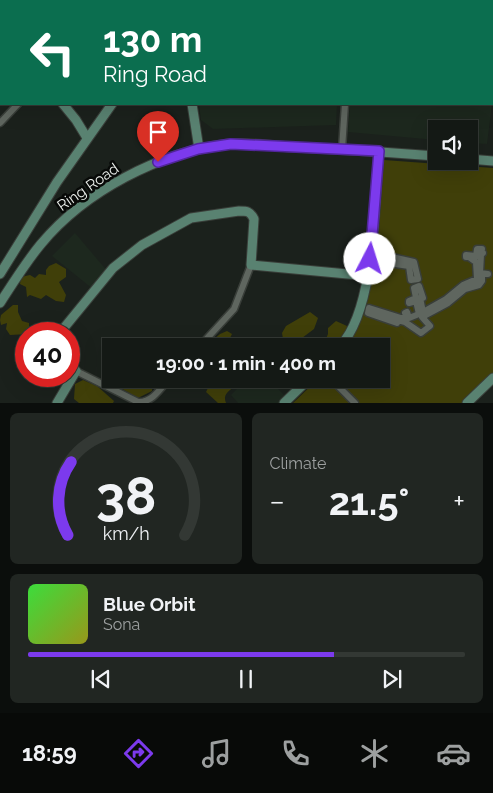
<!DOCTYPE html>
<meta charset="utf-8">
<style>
body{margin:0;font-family:Raleway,sans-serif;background:#212622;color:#f1f3f6;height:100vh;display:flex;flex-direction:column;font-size:19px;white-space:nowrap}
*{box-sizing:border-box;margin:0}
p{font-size:16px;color:#9da0a0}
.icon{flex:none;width:28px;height:28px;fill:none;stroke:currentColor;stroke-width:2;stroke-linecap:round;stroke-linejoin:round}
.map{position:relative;height:403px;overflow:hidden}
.drawer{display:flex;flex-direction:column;gap:10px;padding:10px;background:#0b0e0c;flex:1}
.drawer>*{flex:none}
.top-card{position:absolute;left:0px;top:0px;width:494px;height:105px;box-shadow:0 5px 20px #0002,0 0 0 1px #333834;background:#0b6e4f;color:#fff;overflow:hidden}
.controls{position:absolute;left:428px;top:120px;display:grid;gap:10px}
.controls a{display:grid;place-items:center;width:50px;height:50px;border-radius:0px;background:#141915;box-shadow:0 5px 20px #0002,0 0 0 1px #333834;font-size:25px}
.speed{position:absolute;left:15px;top:322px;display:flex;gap:10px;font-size:25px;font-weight:700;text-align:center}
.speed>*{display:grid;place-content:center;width:65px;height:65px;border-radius:50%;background:#141915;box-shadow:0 5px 20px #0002,0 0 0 1px #333834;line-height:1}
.speed .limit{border:8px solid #d22;background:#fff;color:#111}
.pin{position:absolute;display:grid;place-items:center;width:42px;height:42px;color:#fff;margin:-51px -21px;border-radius:50% 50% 50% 0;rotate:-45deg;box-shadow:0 0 5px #0007}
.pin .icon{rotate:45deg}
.me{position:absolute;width:55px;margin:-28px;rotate:5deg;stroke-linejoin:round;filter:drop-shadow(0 0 4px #0008)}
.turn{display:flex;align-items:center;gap:18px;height:105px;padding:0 20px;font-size:22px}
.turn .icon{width:65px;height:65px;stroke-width:2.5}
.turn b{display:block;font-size:35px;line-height:42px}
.big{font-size:38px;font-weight:700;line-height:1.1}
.drawer .widget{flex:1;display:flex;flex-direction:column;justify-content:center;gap:8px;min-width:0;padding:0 18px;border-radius:8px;background:#212622}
.drawer .dial{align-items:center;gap:0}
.dial svg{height:130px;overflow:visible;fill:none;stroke:#333834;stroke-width:7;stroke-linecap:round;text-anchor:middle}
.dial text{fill:#f1f3f6;stroke:none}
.song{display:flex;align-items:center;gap:15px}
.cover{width:60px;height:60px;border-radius:8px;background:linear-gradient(135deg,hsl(120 70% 55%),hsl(60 70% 35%))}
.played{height:5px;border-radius:2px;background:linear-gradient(90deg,#7c3aed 70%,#333834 70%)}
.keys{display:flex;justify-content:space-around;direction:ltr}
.heat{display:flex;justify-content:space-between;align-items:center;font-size:28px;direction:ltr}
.drawer .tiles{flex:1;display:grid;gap:10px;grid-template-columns:1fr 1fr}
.widget:last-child{grid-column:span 2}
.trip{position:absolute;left:102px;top:338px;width:288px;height:50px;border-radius:0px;background:#141915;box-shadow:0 5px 20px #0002,0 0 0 1px #333834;font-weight:700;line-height:50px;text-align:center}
.tabs{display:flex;height:80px;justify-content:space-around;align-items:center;background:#080a08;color:#9da0a0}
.tabs .icon{width:35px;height:35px}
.tabs .selected{color:#7c3aed}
.tabs b{font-size:22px;color:#f1f3f6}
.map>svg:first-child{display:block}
.built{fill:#1d281e}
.green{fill:#403f09}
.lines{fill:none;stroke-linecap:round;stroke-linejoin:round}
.street-casing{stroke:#393e39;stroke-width:9}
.secondary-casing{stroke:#393e39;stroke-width:11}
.street{stroke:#5f665f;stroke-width:6}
.secondary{stroke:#598271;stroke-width:9}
.route-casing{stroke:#51269a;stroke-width:12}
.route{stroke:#7c3aed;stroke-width:9}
.labels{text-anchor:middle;stroke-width:5;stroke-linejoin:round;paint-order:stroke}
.street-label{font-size:15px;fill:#edf1ed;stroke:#080a08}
</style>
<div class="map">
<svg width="493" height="403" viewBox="0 0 493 403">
<rect width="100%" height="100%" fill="#1b211c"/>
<g class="built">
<path d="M179 0H343V1Z"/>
<path d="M360 0H493V96L492 1H360Z"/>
<path d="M199 104H337L336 125 213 129 201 120Z"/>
<path d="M350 104H492L487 144 469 143V129H436V140L348 132Z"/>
<path d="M75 233 108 272 93 289 52 256Z"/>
<path d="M247 379H268L286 397 280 403H238L231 395Z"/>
</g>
<g class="green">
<path d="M384 160 493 168V376L465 403H358L335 379H381V346H349L376 269Z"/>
<path d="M56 263 66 269V277L59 282 66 295 64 302 56 301 46 295 41 299 30 295 27 297 26 287 20 284 21 277 30 275 35 278 39 274 46 275V270L49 266Z"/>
<path d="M13 305H18V312L22 321 29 323V334L10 335 6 329 7 323 1 325 0 320 1 315Z"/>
<path d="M310 312 318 318 314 329 302 338 307 346H295L283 339 282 333 286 326Z"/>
<path d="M336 321 347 326 345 335 334 346H323L328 334V328Z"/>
<path d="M227 331 232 334 226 346H212L213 340 220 334Z"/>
<path d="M114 379H121L127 383 130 379H145L152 387V391L138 398 112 383Z"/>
<path d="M318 379H328L350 403H293Z"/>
<path d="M83 380 97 386 114 401 113 403H79L74 399 75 384Z"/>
<path d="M229 380 234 387C227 392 223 395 226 403H218L206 392 209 386 216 384 219 387 222 383Z"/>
</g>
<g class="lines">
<defs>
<g id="street">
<path d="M158 0 160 1"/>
<path d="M61 1V0"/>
<path d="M351 1V0"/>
<path d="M0 123 18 104"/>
<path d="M342 149 345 104"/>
<path d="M477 249H482L481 253H483L481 255 480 273 488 274H482V281L479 285 465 289 448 303 422 317 430 326 421 333 405 322 398 320 397 323 368 313 369 308 401 318H407L405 313 407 312 409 318 419 314 416 301 409 303V301L416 298 414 288 419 286 423 298H420L423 312 446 299 463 285 477 279 476 262 469 257H466V255L476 256Z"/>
<path d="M383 255 414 262 418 279 411 280 409 266 382 262Z"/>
<path d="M200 346 234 309 251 265"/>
<path d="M76 371 138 402C152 403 161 388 169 379"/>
<path d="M331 379 355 403"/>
</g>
<g id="secondary">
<path d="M177 1V0"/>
<path d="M0 31 1 33"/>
<path d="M63 104 76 120 87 138"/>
<path d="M192 104 199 149"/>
<path d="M469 159 493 161"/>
<path d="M0 274 57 182 112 104"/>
<path d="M0 303C13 283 26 262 41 244 85 191 160 152 228 144 249 142 272 146 292 147 340 149 388 152 436 156"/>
<path d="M59 334 113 268 142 245 191 218 239 211C247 211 250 211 254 219L251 265 369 276"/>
<path d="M340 346C375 311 375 201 379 151"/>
<path d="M57 403 76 371 69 364"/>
<path d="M284 403 309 379"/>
<path d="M467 403 493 378"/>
</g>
</defs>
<use href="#street" class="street-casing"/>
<use href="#secondary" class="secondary-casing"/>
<use href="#street" class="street"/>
<use href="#secondary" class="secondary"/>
</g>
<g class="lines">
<defs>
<path id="route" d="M158 162 198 149 231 144 379 151 370 259"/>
</defs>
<use href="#route" class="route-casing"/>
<use href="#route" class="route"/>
</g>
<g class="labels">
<g class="street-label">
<text transform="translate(88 187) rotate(-35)" y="5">Ring Road</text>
</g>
</g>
</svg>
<div class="controls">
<a><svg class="icon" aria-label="sound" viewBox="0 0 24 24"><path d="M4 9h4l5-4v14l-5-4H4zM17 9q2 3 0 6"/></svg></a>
</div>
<div class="speed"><div class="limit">40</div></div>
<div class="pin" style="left:158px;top:162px;background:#d93025"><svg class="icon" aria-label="arrive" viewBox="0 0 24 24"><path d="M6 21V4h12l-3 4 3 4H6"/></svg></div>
<svg class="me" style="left:370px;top:259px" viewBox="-20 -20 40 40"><circle r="19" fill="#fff"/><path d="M0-13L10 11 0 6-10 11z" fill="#7c3aed"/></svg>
<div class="trip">19:00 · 1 min · 400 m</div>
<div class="top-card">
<div class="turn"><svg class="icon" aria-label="left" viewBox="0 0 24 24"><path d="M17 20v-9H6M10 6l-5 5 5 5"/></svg><div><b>130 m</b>Ring Road</div></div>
</div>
</div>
<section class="drawer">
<div class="tiles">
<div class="widget dial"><svg viewBox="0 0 100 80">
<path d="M14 69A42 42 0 1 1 86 69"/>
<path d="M14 69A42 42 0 0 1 16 24" stroke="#7c3aed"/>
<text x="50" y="56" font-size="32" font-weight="700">38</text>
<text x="50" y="72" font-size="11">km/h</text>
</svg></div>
<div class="widget"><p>Climate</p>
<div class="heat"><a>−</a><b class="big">21.5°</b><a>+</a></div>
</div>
<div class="widget">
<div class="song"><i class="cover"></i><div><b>Blue Orbit</b><p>Sona</p></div></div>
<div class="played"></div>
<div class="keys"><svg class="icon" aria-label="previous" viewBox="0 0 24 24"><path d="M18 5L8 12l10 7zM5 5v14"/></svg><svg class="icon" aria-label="pause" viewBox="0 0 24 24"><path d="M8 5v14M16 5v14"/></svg><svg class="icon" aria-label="next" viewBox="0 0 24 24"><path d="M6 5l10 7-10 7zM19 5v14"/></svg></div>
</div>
</div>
</section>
<nav class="tabs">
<b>18:59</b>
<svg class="icon selected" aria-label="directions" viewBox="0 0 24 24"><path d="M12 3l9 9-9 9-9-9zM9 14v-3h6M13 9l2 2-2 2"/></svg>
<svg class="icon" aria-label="music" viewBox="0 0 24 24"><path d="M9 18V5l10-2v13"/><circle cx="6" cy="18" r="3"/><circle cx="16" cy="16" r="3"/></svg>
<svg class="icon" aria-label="phone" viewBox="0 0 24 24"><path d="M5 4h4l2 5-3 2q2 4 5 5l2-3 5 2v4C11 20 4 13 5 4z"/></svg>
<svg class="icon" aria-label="climate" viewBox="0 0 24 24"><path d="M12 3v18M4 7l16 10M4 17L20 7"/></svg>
<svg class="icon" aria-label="car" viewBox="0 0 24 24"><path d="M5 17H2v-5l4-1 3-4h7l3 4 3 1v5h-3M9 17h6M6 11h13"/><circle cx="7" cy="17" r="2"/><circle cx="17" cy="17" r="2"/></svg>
</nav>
